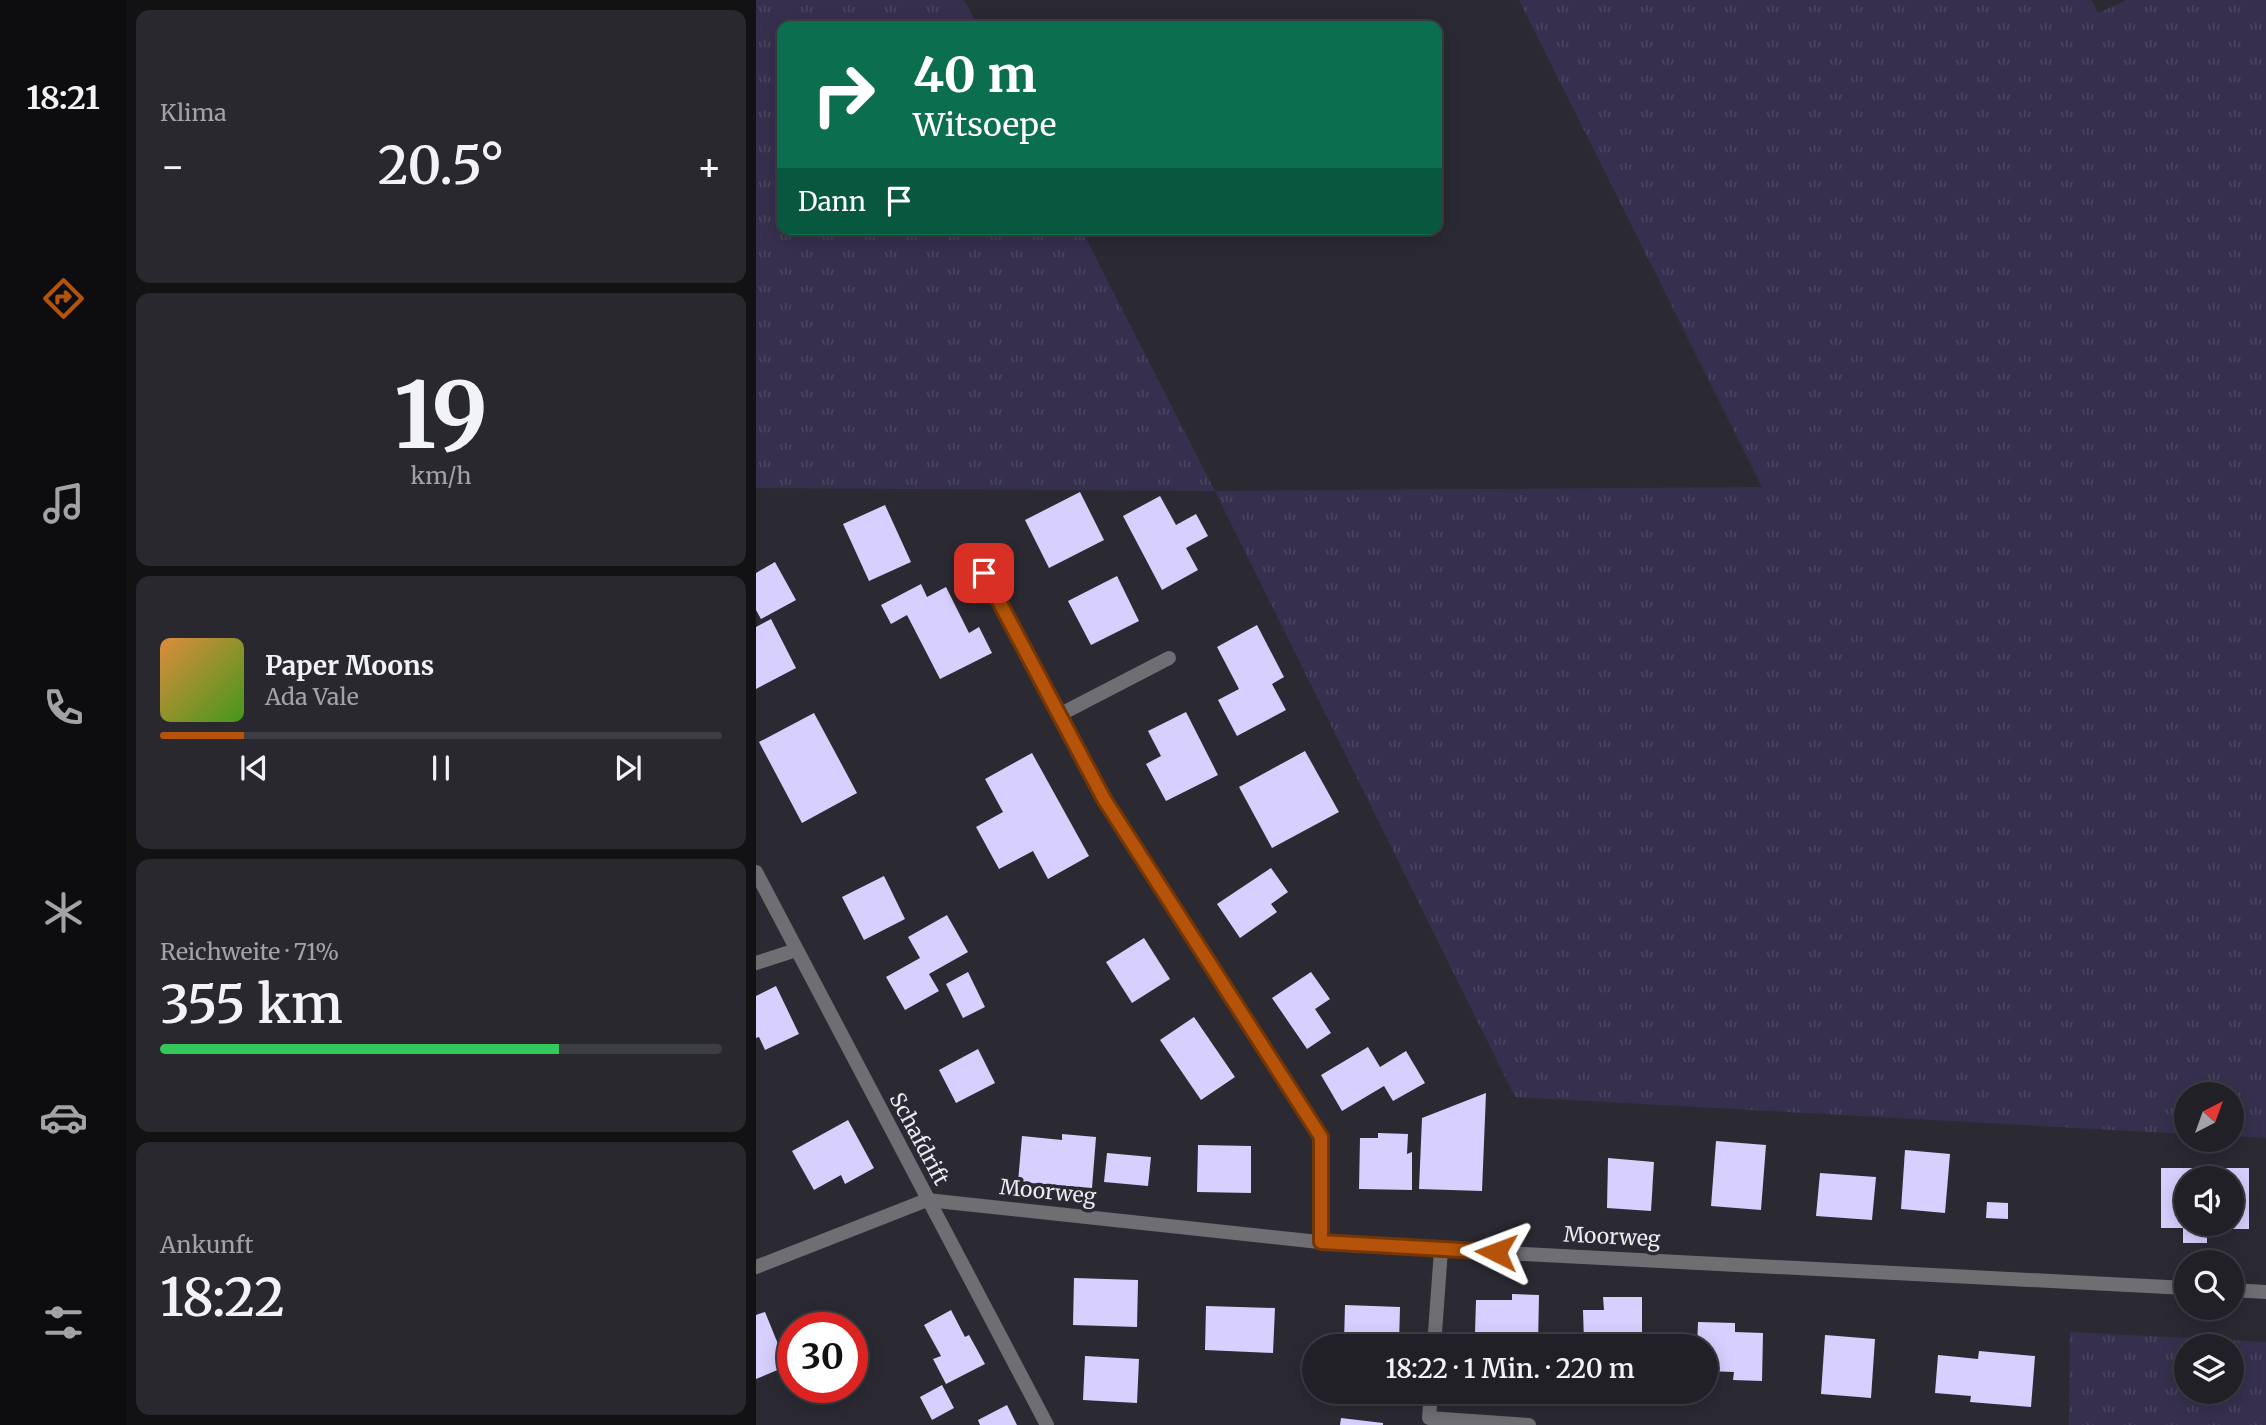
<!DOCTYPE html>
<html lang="de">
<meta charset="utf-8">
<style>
body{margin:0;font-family:Merriweather,serif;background:#28282e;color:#f1f3f6;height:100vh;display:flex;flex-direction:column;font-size:26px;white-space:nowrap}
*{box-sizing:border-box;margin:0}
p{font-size:23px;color:#a2a3a7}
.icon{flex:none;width:38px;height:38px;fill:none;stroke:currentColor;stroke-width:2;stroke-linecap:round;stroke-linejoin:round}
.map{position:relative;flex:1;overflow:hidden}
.sheet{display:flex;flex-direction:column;gap:10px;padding:10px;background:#121215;width:630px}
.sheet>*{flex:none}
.banner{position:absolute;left:21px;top:21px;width:665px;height:214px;border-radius:14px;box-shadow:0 4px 18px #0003,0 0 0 2px #3d3e43;background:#0b6e4f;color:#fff;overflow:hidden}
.needle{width:46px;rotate:41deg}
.tools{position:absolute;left:1418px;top:1082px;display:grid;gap:14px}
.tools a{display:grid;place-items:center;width:70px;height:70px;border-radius:50%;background:#202026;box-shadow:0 4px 18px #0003,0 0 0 2px #3d3e43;font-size:35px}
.speed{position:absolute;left:21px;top:1312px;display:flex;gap:14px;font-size:35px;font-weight:700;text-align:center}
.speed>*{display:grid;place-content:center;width:91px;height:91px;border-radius:50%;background:#202026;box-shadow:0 4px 18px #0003,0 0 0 2px #3d3e43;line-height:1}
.speed .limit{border:10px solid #d22;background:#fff;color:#111}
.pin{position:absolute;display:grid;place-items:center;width:60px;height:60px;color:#fff;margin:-30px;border-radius:14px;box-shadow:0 4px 10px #0006}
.me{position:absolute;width:77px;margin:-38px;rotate:273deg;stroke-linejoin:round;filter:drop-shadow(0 0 5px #0008)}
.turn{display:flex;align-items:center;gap:24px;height:147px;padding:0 21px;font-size:32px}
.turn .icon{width:91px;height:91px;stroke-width:2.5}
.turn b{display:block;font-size:49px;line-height:60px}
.then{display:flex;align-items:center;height:66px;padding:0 21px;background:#0003;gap:14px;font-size:26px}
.big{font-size:52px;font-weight:600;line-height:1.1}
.sheet .card{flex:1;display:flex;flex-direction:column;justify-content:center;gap:10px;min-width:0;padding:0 24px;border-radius:14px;background:#28282e}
.sheet .dial{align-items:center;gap:0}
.dial b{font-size:91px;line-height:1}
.song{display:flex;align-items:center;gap:21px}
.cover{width:84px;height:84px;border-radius:10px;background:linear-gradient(135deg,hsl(30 70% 55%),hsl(100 70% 35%))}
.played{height:7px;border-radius:4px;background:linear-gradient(90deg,#b45309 15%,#3d3e43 15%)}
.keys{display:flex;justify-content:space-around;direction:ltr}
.heat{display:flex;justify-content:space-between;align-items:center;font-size:38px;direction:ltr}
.charge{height:10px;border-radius:5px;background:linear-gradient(90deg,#34c759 71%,#3d3e43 0)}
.trip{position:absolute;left:546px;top:1334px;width:416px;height:70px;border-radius:35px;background:#202026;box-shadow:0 4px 18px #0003,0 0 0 2px #3d3e43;font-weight:600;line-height:70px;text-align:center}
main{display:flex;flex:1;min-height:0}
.dock{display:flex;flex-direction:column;width:126px;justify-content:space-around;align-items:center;background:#0d0d0f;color:#a2a3a7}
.dock .icon{width:49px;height:49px}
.dock .on{color:#b45309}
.dock b{font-size:32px;color:#f1f3f6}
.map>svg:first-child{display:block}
.grass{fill:url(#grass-tufts);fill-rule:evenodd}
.building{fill:#d7d0fe;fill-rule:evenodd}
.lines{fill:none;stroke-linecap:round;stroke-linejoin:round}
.service{stroke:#6f6e73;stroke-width:14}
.minor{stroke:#6f6e73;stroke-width:14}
.route-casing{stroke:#753606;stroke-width:18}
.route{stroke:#b45309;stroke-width:12}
.labels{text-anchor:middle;stroke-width:7;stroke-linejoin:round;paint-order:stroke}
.street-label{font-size:21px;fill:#ebeaf1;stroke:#2b2a33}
</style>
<main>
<nav class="dock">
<b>18:21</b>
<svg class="icon on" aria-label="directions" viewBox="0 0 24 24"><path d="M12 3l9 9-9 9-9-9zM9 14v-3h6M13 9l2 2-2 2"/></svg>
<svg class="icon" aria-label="music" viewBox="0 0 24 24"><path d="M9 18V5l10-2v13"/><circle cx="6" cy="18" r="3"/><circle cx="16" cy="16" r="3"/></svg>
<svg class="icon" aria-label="phone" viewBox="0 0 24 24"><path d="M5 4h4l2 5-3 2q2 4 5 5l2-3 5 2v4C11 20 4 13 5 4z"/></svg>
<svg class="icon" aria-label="climate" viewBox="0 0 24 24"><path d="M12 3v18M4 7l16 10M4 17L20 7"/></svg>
<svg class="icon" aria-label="car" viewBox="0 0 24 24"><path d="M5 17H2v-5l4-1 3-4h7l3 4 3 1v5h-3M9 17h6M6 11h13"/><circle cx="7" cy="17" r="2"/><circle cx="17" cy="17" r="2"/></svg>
<svg class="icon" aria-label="filters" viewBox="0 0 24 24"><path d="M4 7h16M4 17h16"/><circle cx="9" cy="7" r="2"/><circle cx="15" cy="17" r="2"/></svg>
</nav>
<section class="sheet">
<div class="card"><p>Klima</p>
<div class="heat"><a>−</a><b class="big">20.5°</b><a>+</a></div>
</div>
<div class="card dial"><b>19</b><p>km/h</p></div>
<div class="card">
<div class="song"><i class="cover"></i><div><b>Paper Moons</b><p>Ada Vale</p></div></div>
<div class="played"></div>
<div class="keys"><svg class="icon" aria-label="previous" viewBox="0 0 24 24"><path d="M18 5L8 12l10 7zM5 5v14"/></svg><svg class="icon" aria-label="pause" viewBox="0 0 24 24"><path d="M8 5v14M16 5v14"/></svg><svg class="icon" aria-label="next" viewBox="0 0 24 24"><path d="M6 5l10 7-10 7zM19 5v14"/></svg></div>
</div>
<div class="card"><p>Reichweite · 71%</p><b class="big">355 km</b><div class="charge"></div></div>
<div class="card"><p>Ankunft</p><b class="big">18:22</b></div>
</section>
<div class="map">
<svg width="1510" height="1425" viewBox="0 0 1510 1425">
<defs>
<pattern id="grass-tufts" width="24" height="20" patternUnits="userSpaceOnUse" patternTransform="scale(1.75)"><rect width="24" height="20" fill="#36304e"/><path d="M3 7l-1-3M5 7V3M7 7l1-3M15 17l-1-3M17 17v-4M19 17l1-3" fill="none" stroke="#4a445f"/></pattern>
</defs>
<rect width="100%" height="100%" fill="#2b2a33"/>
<g class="grass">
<path d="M0 0H208L222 26H26V229H325L459 491 1006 487 763 0H1336L1342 13 1371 0H1510V1138L1475 1136V1094H1430V1134L759 1097 459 491 0 488Z"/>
<path d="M1314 1332 1510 1342V1425H1313ZM1430 1346H1475V1391H1430Z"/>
</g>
<g class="building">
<path d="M324 492 348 540 293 568 269 520Z"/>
<path d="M404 496 420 525 440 514 452 536 430 548 442 570 406 590 367 516Z"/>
<path d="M129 505 155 562 113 581 87 524Z"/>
<path d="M19 562 40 600 5 619 0 610V573Z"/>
<path d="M361 576 383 621 335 645 312 601Z"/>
<path d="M165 584 171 597 190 587 213 633 223 627 236 653 184 679 151 615 135 624 125 605Z"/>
<path d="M15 619 40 668 0 689V627Z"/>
<path d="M501 625 528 677 516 684 530 710 481 736 462 700 483 689 461 647Z"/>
<path d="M430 712 462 775 410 801 390 764 405 756 392 731Z"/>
<path d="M58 713 101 793 46 823 3 742Z"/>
<path d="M549 751 583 812 516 848 483 787Z"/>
<path d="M276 753 333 856 292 879 277 851 243 869 220 827 247 812 229 779Z"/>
<path d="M515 868 532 892 515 904 521 912 484 938 461 904Z"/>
<path d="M128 876 149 919 108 940 86 897Z"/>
<path d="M191 915 212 952 173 974 183 991 149 1010 130 977 164 958 152 937Z"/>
<path d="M388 938 414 979 376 1003 350 962Z"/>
<path d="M212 972 229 1007 207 1018 190 984Z"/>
<path d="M555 972 574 999 559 1009 575 1033 551 1049 516 998Z"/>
<path d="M20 986 43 1034 9 1050 3 1037 0 1038V996Z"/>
<path d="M438 1017 479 1077 445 1100 404 1040Z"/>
<path d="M612 1047 624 1067 650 1051 669 1083 637 1101 628 1086 586 1111 565 1075Z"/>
<path d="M222 1049 239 1083 200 1103 183 1070Z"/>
<path d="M730 1093 726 1191 663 1189 666 1118Z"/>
<path d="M92 1120 118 1168 89 1184 85 1175 58 1190 36 1151Z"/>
<path d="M622 1133 652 1134 651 1154 656 1152V1190L603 1189 604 1138H622Z"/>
<path d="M306 1134 340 1137 336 1188 262 1182 266 1136 306 1140Z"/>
<path d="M960 1141 1010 1145 1005 1210 955 1206Z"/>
<path d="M442 1145 495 1146V1193L441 1192Z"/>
<path d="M1149 1150 1194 1154 1189 1213 1145 1209Z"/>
<path d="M351 1153 395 1157 392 1186 348 1182Z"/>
<path d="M852 1158 898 1162 895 1211 851 1208Z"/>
<path d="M1405 1168H1493V1229H1451V1243H1427V1228H1405ZM1430 1178H1475V1223H1430Z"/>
<path d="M1064 1173 1120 1177 1116 1220 1060 1216Z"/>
<path d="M1231 1202 1252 1203V1219L1230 1218Z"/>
<path d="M318 1278 382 1280 381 1327 317 1325Z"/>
<path d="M756 1294 783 1295 782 1346H749V1334L719 1333 720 1300H756Z"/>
<path d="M847 1297H886V1342H828L827 1310H848Z"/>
<path d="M589 1305 644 1307 643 1343 588 1341Z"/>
<path d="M450 1306 519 1308 517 1353 449 1350Z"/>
<path d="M195 1310 209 1337 213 1335 229 1364 190 1384 177 1359 185 1356 168 1325Z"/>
<path d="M9 1312 31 1366 0 1379V1315Z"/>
<path d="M942 1322 979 1323V1332L1007 1333 1006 1381 977 1380 978 1372 950 1371V1346H941Z"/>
<path d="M1069 1335 1119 1339 1115 1398 1065 1394Z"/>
<path d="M1223 1351 1279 1356 1275 1407 1214 1402 1215 1396 1179 1393 1182 1355 1222 1359Z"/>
<path d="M329 1356 383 1359 381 1403 327 1400Z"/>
<path d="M186 1385 198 1408 176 1420 164 1397Z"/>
<path d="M251 1405 261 1425H224L222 1420Z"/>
<path d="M585 1418 627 1423V1425H584Z"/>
</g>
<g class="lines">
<g class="service">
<path d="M678 1346 685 1250"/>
<path d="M675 1391 673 1418 773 1425"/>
</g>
<g class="minor">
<path d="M228 573 348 799 565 1137V1242"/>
<path d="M303 715 413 658"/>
<path d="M0 872 291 1425"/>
<path d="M0 963 40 950"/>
<path d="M0 1267 171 1200 591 1245 1430 1288"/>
<path d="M1475 1290 1510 1292"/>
</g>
</g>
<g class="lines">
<defs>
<path id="route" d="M228 573 348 799 565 1137V1242L740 1252"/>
</defs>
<use href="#route" class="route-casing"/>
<use href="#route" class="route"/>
</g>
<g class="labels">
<g class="street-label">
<text transform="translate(163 1139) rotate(62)" y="7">Schafdrift</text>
<text transform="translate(292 1192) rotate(6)" y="7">Moorweg</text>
<text transform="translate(856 1237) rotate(3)" y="7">Moorweg</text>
</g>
</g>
</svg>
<div class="tools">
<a><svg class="needle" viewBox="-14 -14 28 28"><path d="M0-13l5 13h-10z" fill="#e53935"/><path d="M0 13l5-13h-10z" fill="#a2a3a7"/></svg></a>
<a><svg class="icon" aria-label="sound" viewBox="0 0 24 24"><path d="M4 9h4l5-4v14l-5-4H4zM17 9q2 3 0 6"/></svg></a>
<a><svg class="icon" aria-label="search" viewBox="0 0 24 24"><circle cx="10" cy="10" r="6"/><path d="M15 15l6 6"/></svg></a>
<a><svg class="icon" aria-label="layers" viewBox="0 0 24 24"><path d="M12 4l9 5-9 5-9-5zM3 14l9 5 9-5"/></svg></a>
</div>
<div class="speed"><div class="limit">30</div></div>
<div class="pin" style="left:228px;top:573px;background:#d93025"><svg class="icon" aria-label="arrive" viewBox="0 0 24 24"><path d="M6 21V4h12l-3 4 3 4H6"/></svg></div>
<svg class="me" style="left:740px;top:1252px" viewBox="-20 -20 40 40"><path d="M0-17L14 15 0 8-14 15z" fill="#b45309" stroke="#fff" stroke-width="4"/></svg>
<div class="trip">18:22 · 1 Min. · 220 m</div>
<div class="banner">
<div class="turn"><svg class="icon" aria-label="right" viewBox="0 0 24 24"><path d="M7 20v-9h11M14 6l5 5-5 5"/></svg><div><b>40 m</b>Witsoepe</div></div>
<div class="then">Dann<svg class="icon" aria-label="arrive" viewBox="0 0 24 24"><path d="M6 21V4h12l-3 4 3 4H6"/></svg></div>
</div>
</div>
</main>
